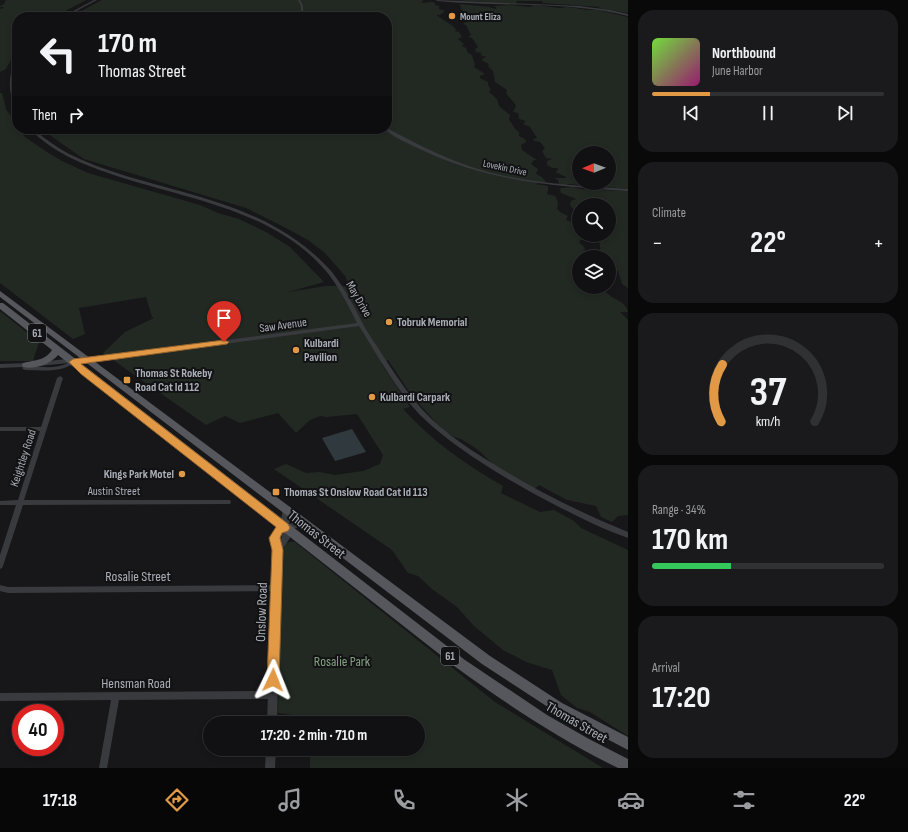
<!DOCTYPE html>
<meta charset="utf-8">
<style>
body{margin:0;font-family:"Sofia Sans Condensed",sans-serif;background:#1a1a1c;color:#f1f3f6;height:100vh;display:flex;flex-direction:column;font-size:15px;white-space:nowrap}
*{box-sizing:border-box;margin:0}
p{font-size:13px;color:#9c9da0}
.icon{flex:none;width:22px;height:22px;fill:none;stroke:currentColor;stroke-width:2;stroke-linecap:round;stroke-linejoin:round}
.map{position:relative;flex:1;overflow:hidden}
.drawer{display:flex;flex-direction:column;gap:10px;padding:10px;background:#09090a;width:280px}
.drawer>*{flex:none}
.hud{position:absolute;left:12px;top:12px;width:380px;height:122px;border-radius:16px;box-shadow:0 2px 6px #0003,0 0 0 1px #303133;background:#111113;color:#f1f3f6;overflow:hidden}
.needle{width:26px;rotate:269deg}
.controls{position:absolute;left:572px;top:146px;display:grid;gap:8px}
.controls a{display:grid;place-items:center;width:44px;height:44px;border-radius:50%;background:#111113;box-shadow:0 2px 6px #0003,0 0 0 1px #303133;font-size:20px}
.speed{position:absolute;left:12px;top:704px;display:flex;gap:8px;font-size:20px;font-weight:700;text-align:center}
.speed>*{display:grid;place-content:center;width:52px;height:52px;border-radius:50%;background:#111113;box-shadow:0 2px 6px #0003,0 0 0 1px #303133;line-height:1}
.speed .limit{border:6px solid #d22;background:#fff;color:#111}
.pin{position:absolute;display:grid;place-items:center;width:34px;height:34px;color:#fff;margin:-41px -17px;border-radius:50% 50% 50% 0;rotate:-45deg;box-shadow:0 0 4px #0007}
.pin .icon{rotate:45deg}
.me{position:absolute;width:44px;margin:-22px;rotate:2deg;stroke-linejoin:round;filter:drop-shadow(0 0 3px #0008)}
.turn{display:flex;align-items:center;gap:14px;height:84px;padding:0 20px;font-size:18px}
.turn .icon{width:52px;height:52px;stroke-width:2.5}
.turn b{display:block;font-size:28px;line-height:34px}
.then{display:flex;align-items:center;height:38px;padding:0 20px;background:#0003;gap:8px;font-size:15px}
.big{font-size:30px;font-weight:700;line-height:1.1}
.drawer .card{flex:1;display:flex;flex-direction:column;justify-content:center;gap:6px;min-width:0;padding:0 14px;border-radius:16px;background:#1a1a1c}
.drawer .dial{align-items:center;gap:0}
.dial svg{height:104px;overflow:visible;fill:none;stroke:#303133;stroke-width:7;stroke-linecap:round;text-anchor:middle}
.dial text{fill:#f1f3f6;stroke:none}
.song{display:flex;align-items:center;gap:12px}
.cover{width:48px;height:48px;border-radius:6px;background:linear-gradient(135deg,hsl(100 70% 55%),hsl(320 70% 35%))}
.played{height:4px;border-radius:2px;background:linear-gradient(90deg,#e29946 25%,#303133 25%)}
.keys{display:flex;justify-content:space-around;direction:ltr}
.heat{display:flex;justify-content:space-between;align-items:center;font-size:22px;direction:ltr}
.charge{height:6px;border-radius:3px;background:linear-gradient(90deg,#34c759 34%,#303133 0)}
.trip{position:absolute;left:203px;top:716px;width:222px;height:40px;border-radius:20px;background:#111113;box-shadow:0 2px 6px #0003,0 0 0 1px #303133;font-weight:700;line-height:40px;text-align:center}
.menu{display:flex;height:64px;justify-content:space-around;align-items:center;background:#070708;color:#9c9da0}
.menu .icon{width:28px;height:28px}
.menu .selected{color:#e29946}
.menu b{font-size:18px;color:#f1f3f6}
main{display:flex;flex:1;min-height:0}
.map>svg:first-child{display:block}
.green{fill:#222922;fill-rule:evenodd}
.water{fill:#303a3e}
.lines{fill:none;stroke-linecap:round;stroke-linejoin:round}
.minor{fill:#393a3e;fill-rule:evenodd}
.tertiary{fill:#393a3e;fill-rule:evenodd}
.primary{fill:#55575c;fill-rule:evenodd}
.route{fill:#e29946;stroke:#93632e}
.poi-dot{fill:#e29946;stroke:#121214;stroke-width:1.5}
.labels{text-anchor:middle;stroke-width:4;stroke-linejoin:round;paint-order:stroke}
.far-poi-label{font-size:10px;font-weight:bold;fill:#abb0b8;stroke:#121214;text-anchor:start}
.far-street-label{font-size:10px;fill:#abb0b8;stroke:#121214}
.shield{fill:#121214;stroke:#7d8187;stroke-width:1}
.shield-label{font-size:11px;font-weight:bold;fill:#abb0b8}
.street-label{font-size:12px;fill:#abb0b8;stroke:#121214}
.poi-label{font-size:12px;font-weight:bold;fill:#abb0b8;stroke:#121214;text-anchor:start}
.near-street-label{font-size:14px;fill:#abb0b8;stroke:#121214}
.near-park-label{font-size:14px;fill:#85a183;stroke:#121214}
</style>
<main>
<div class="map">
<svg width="628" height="768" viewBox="0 0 628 768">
<rect width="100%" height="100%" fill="#171719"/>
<g class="green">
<path d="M6 0H86L54 17H17V49L6 69 0 72V9L4 8 3 7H0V6L4 4Z"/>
<path d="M102 0H422L424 1 421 2 422 3 432 2 435 3V5L439 6V9L445 11 440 15H436L453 26 454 28 456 29 455 31 459 32 462 37 458 39 464 44 462 46 466 48 468 53 472 55 475 65 474 67 485 74 480 76V78L488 82V85L491 89 489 92 497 99 499 106 510 115 509 120C513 124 514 129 519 132V136L525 139 526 142 521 145 522 150 537 160H534L531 164 538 169 536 174 542 177 546 182 535 184 548 186V190L547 194 555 196 558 202 557 209 560 212 568 216 566 220 574 223 577 226V231L579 235 583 237 579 242 585 248 584 252 592 257H579V287H604C607 300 626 299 628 312H620L628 320V515L618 516 612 522 601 517 596 506 567 500 539 485 534 489 494 465 477 449 461 439 454 437 443 430 412 396 388 360 381 363 410 407 403 409C432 441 465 464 503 486L501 493 540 512 554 510 574 521 581 528 628 550V736L590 712 577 708 561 695 552 670 526 662 503 650 474 626 457 607 432 589 418 576 408 573 392 550 274 469 286 464 306 473 319 472 335 475 363 471 380 464 383 455 357 414 327 417 320 416 310 420 296 433 278 413 240 423 225 416 206 425 103 353 125 332 154 318 152 317 146 297 79 308 85 334 73 339 0 283V93H2L6 109 17 125V129H20L25 137 47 152 62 161 88 173 200 205 218 213 239 219 266 232 290 247 324 282 288 292 326 286H348L346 277 325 253 308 240 284 227 246 208 84 159 41 129H387V17H70Z"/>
<path d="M448 0H628V12H626L628 13 598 8 600 7 543 3 542 1H517L516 3H511Z"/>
<path d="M460 4 489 7 495 9 497 8 494 6 511 5 530 7 534 5 560 8 568 7 587 10H597L628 17V189L568 184 562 186 559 184 558 180 554 178H566V177L555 172 558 170 557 168H552L547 165V161L552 159 546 158 542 151 545 148 540 142 534 141 533 139 537 138 530 127 523 124 526 121 519 119 518 113 513 112 516 106C514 101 509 98 506 93L507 90 495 82 493 71 488 66 489 64 483 61 482 59 486 57 480 55 482 53 476 52 475 49 478 47 472 38 468 37 471 35 466 25 463 24 473 15C466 14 460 11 460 4ZM579 153H609V183H579Z"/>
<path d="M573 187 580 189 628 191V288L622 284 618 271 609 263V257H604L605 255C598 250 601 248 599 241 598 239 596 237 596 235H609V205H579V211L573 209 570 205 571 201 576 199 561 193 560 190 561 188Z"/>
<path d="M0 311 39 342 33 361H0Z"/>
<path d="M290 542H295L495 702 603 768H310V749H418V723H299L292 715 278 713 283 549 286 543Z"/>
</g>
<path class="water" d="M352 429 366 452 335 461 322 438Z"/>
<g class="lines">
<g class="minor">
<path d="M94 0H97L65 17H62Z"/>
<path d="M298 0H300L303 6V17H301V6Z"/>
<path d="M436 0 579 6 610 10 628 14V16C597 8 565 6 533 5 501 4 469 4 437 1Z"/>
<path d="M17 59C17 67 13 75 13 84 13 93 17 101 17 109L15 108C8 91 8 77 15 60Z"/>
<path d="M387 128C420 146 452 162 488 172 534 184 581 186 628 189V191C555 186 489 182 422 150 409 144 395 138 384 129H387Z"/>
<path d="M30 129H34C55 149 81 161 108 170 163 189 227 199 277 228 298 240 316 254 332 272 345 289 355 308 364 326 369 335 375 343 380 351 391 368 402 385 414 400 435 426 464 446 492 463 535 490 581 513 628 532V538C605 530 583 519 561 508 533 494 505 478 479 461 458 447 437 432 419 414 395 388 378 356 359 326L142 355 73 362V364C58 373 41 370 25 370L23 369 22 368 23 367 0 368V364L29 363 32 365 30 366C43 367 57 369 68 363L39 366 36 364 39 362 142 351 357 323C349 307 341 291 330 276 277 209 187 200 111 174 82 164 52 152 30 129Z"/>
<path d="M60 376 63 378 24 500H230L231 502 230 504H228L23 505 3 566 2 568 0 569V555L16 505H0V501L18 500 40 431H0V427H41L57 378Z"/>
<path d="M0 585 8 587 276 585 278 586 279 588 278 590 276 591 8 593 0 591Z"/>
<path d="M272 691 275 692 276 695 275 698 272 699 119 700 107 768H99L111 700 0 701V693Z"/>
</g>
<g class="tertiary">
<path d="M287 506 290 507 291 509 289 524 304 520 307 521 308 523 307 525 289 530 290 538 281 551 277 723H267L273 550 270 538 275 528 280 526 283 509 284 507ZM281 533 282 537 279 541 278 538Z"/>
<path d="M266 749H276L275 768H265Z"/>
</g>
<g class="primary">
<path d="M0 291 490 656 562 703 628 737V750L554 711 482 664 0 297Z"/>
<path d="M0 303H3L60 347 465 660 547 715 589 739 628 759V768H618C561 740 508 705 457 668L58 355C51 364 34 370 23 367L22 365 23 363C34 360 45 361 52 350L0 309Z"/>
</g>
</g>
<path class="route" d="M224 340 229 342 227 344 81 364 288 524 290 528 288 531 282 533 280 538 283 550 279 680 277 684 273 686 268 684 267 680 272 550 269 538 276 527 81 374 69 362 73 359Z"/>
<g class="poi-dot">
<circle cx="452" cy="16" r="4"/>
<circle cx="389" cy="322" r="4"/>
<circle cx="296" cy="350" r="4"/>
<rect x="123" y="376" width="8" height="8" rx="2"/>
<circle cx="372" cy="397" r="4"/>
<circle cx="182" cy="474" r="4"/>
<rect x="272" y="488" width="8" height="8" rx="2"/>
</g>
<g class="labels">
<g class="far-poi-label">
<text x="460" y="20">Mount Eliza</text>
</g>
<g class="far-street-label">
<text transform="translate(505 167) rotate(12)" y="4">Lovekin Drive</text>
</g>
<g class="shield">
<rect x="28" y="324" width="18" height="18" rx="3"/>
<rect x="441" y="647" width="18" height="18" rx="3"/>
</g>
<g class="shield-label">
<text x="37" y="337">61</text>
<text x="450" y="660">61</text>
</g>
<g class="street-label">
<text transform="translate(359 299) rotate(60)" y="4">May Drive</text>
<text transform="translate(283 325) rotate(-8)" y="4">Saw Avenue</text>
<text transform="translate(23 458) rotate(-72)" y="4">Keightley Road</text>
<text x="114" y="495">Austin Street</text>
</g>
<g class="poi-label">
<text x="397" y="326">Tobruk Memorial</text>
<text x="304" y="347">Kulbardi<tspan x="304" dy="14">Pavilion</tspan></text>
<text x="135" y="377">Thomas St Rokeby<tspan x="135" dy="14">Road Cat Id 112</tspan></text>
<text x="380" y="401">Kulbardi Carpark</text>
<text x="174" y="478" text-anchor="end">Kings Park Motel</text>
<text x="284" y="496">Thomas St Onslow Road Cat Id 113</text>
</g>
<g class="near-street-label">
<text transform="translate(317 534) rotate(38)" y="5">Thomas Street</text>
<text x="138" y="581">Rosalie Street</text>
<text transform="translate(261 612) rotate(-88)" y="5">Onslow Road</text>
<text x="136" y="688">Hensman Road</text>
<text transform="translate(577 722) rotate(30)" y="5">Thomas Street</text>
</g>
<g class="near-park-label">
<text x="342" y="666">Rosalie Park</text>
</g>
</g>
</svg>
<div class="controls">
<a><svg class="needle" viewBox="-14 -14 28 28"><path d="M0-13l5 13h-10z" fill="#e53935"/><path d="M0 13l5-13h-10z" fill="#9c9da0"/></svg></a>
<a><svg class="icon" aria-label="search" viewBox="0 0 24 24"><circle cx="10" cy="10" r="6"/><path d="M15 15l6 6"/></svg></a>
<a><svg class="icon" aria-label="layers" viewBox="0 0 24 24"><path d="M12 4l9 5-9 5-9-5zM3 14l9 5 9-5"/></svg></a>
</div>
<div class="speed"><div class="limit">40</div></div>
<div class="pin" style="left:224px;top:342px;background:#d93025"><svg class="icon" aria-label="arrive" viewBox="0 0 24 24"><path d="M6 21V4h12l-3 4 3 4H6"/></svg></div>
<svg class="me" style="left:273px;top:680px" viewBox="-20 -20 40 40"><path d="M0-17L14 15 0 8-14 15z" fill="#e29946" stroke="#fff" stroke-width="4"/></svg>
<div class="trip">17:20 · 2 min · 710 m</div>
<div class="hud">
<div class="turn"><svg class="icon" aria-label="left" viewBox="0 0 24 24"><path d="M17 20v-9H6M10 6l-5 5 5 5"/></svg><div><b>170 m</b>Thomas Street</div></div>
<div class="then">Then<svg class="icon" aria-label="right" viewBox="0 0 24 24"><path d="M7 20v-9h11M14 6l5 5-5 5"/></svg></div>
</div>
</div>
<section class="drawer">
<div class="card">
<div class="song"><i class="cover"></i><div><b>Northbound</b><p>June Harbor</p></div></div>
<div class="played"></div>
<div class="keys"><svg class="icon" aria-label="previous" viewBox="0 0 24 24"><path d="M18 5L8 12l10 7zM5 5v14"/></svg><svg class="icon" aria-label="pause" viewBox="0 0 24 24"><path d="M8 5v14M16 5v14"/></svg><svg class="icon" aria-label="next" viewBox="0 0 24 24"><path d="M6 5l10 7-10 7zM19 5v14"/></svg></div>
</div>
<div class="card"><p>Climate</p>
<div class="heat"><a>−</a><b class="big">22°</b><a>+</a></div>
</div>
<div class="card dial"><svg viewBox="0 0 100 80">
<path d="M14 69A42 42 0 1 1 86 69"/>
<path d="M14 69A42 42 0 0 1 15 25" stroke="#e29946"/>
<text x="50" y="56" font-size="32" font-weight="700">37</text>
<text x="50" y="72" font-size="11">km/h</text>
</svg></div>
<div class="card"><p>Range · 34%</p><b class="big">170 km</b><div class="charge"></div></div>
<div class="card"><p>Arrival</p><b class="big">17:20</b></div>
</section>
</main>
<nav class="menu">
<b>17:18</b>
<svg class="icon selected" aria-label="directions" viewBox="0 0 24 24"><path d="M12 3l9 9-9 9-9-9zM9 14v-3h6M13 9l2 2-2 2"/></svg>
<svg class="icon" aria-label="music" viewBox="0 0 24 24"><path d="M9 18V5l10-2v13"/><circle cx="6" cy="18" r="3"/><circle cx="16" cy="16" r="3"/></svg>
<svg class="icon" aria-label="phone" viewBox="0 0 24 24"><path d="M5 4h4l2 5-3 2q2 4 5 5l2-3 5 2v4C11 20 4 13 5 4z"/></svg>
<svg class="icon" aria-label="climate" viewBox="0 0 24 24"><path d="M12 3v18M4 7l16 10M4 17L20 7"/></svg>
<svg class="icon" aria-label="car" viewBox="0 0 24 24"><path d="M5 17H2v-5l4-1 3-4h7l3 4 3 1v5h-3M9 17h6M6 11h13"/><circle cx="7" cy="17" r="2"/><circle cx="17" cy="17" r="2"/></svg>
<svg class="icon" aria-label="filters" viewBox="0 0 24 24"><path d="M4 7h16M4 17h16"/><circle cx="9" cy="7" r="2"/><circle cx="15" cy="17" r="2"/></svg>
<b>22°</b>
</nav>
